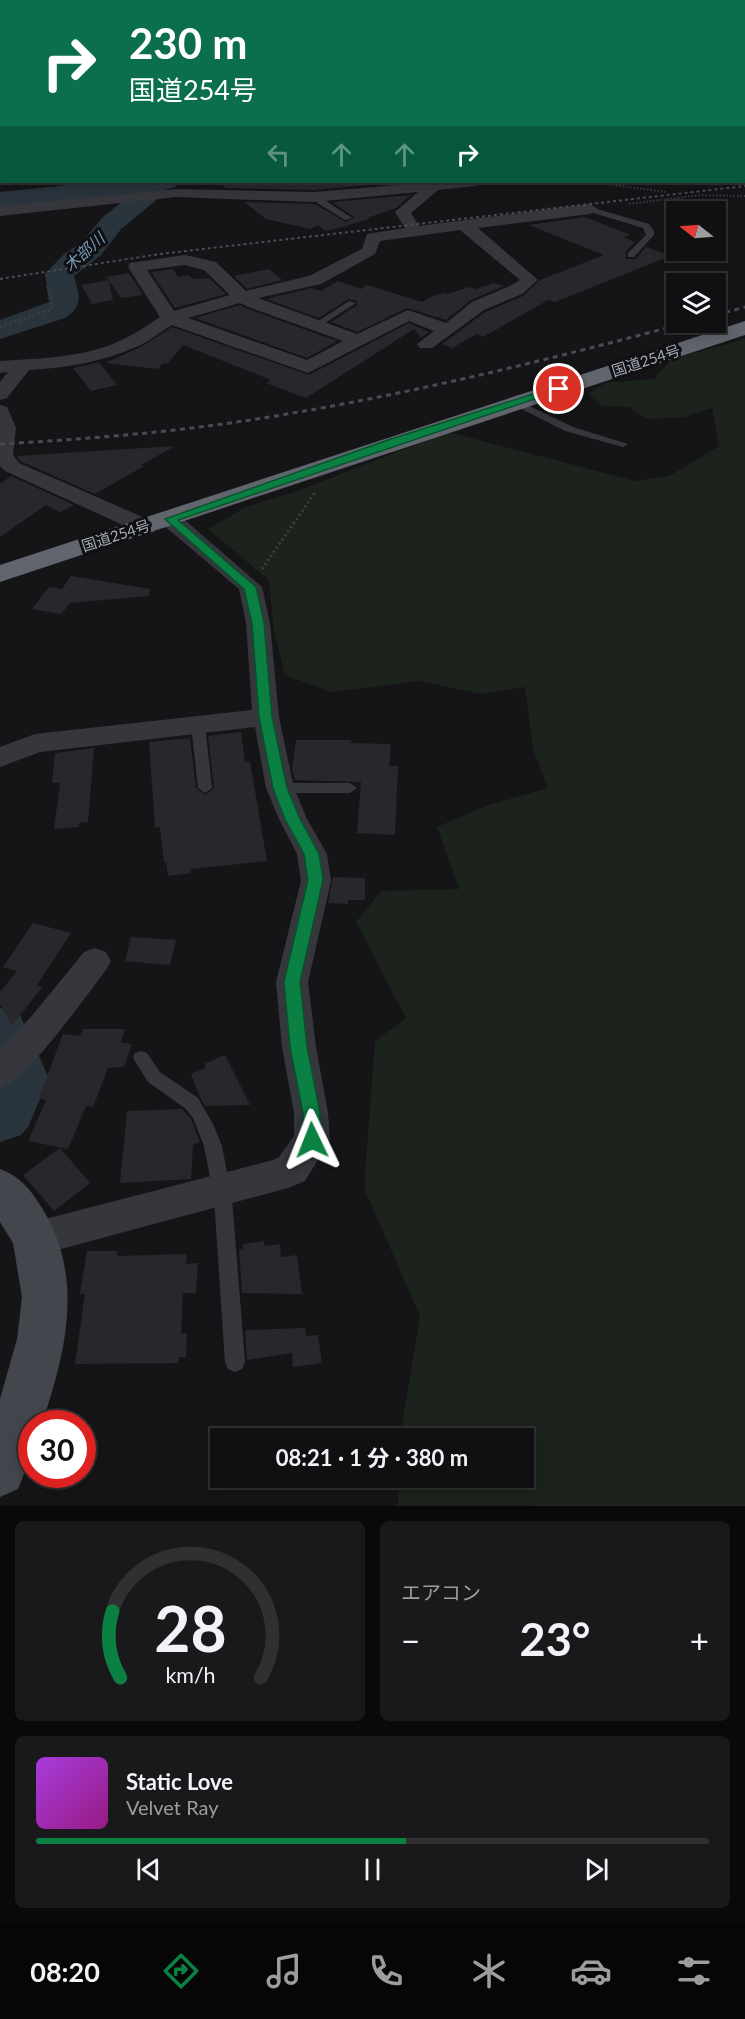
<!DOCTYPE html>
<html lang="ja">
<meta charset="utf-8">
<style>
body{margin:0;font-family:Lato,"Noto Sans JP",sans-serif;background:#19191b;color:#f1f3f6;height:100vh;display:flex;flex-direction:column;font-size:22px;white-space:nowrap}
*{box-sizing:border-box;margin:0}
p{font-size:20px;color:#9c9d9f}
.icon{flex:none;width:33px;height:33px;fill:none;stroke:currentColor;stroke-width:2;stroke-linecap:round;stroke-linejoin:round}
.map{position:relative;height:1506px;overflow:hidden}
.details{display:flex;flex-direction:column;gap:15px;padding:15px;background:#09090a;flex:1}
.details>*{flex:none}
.top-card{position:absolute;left:0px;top:0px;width:746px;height:183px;box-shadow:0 3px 15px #0003,0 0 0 2px #303032;background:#0b6e4f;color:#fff;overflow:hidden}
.needle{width:39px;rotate:287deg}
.controls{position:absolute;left:666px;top:201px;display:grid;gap:12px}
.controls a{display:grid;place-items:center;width:60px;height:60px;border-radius:0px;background:#101012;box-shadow:0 3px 15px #0003,0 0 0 2px #303032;font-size:30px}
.speed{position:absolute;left:18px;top:1410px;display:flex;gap:12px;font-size:30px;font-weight:700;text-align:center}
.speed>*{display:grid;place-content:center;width:78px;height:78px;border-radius:50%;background:#101012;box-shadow:0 3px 15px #0003,0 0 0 2px #303032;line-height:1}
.speed .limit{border:9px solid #d22;background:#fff;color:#111}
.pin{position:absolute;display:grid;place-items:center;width:51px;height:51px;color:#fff;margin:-26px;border:3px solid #fff;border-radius:50%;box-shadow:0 2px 6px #0007}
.me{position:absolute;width:66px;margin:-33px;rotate:358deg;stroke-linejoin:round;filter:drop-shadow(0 0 4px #0008)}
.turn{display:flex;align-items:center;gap:21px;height:126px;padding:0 30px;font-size:27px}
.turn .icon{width:78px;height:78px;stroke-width:2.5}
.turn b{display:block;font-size:42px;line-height:51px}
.lanes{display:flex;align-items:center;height:57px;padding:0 30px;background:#0003;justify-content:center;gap:30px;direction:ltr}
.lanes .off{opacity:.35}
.big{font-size:45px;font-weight:700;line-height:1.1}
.details .tile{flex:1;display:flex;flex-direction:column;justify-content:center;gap:9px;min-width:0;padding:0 21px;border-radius:9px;background:#19191b}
.details .dial{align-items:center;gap:0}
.dial svg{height:156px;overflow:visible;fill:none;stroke:#303032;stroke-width:7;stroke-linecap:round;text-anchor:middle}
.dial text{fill:#f1f3f6;stroke:none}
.song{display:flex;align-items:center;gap:18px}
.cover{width:72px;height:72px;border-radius:9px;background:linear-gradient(135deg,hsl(280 70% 55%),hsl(310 70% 35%))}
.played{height:6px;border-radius:3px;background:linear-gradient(90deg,#0b8043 55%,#303032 55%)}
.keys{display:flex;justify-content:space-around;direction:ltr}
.heat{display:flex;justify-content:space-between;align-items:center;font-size:33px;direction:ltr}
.details .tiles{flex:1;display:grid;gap:15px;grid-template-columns:1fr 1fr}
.tile:last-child{grid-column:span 2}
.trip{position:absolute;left:210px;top:1428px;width:324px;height:60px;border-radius:0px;background:#101012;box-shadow:0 3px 15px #0003,0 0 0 2px #303032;font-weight:700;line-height:60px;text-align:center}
.tab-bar{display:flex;height:96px;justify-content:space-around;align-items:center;background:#060607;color:#9c9d9f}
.tab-bar .icon{width:42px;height:42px}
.tab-bar .current{color:#0b8043}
.tab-bar b{font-size:27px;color:#f1f3f6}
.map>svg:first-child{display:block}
.green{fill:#1b231c}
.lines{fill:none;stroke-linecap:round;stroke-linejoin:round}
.river{fill:#2a343d;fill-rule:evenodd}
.building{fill:#28282c}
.path-far2{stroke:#3c3e44;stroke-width:1.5;stroke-dasharray:1.5 2;stroke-linecap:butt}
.path-far1{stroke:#3c3e44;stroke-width:2;stroke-dasharray:1.5 2;stroke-linecap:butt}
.path{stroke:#3c3e44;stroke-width:3;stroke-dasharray:2 3;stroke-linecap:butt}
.lane{fill:#36373d;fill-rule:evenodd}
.street{fill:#36373d;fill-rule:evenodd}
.secondary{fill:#44464d;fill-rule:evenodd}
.highway{fill:#61656e;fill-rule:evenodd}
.rail-far1{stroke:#494b52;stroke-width:2;stroke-dasharray:3 3;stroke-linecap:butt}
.rail{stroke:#494b52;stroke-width:3;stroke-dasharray:5 4.5;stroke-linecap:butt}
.route{fill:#0b8043;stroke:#07532c;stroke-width:1.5}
.labels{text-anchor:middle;stroke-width:6;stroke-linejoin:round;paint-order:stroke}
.far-street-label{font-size:15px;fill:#a6acb9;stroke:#101013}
.far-water-label{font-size:16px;font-style:italic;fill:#799ab8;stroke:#101013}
</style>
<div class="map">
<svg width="745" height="1506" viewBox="0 0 745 1506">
<rect width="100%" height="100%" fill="#151518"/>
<g class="green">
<path d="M222 0H692L689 2Z"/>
<path d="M745 339V1506H398L399 1478H524V1438H400L420 1316 364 1188 375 1041 406 1018 356 922 381 891 459 889 437 827 486 806 548 788 533 749 525 687 481 694 419 681 331 692 285 675 274 631 269 580 208 529 246 507 298 491 448 432 635 481 669 476 719 446 712 408 684 417 647 419 629 407 602 406 588 394 605 383 654 379 672 359Z"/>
</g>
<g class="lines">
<g class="river">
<rect x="744" y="119" width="1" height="14"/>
<path d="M100 182H179L175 187 164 190 160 197 121 229 101 255 74 276C79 296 84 305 65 318L0 339V320L49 302 45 274 64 254 81 243 103 217 133 193 0 208V192Z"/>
<path d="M0 1008 20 1015 49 1078 28 1127 21 1135 0 1142Z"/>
</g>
</g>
<g class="building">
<path d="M219 182H322L324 184 349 182 393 183 314 190 226 188Z"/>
<path d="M411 195 396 208 367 218 370 219 331 230H324L318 225 310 229 266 219 244 202 315 204 346 222 354 217 332 202Z"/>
<path d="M585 217 631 235 623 237 635 242 626 251V259H636L646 247 670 256 555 302 548 300 483 337 477 334 452 348 442 344 485 312 523 296 540 280 604 255 529 225Z"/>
<path d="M173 269 178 277 189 275 192 279 209 278 226 294 175 308 151 272Z"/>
<path d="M269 269 282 280 247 289 234 276Z"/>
<path d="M129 273 143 295 121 298 109 281 113 300 92 304 81 285 109 280 106 277Z"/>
<path d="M338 281 361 289 367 285 422 302 433 296 444 293 448 294 469 287 476 289 493 283 504 286 471 300 446 320 407 308 357 332 331 322 357 305V301L348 299 319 318 266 299 312 288 321 291Z"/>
<path d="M240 305 245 308 337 341 307 358 195 318Z"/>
<path d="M409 323 429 332 421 338 414 329 306 398 266 383 271 380 183 345 168 363 162 364 158 369 105 363 141 347 172 327 309 375Z"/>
<path d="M99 362 117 385 91 391 73 368Z"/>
<path d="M175 446 141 465 144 466 95 494 20 461 17 456Z"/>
<path d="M11 476 74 505 60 512 46 505 0 537V484Z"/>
<path d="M71 576 150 589 149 596 70 603 61 614 32 609 49 587 62 589Z"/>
<path d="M241 732 245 762H250L267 861 191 869V873L168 876 166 862H164L160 827 155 828 149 742 190 738 196 788 205 795 214 788 208 736Z"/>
<path d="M296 740H351V743L391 744 389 766H398L395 835 357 833 361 782 295 780 292 768Z"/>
<path d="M94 748 88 822 79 823V827L54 829 60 783H52L55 753Z"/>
<path d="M333 877 365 878V900H348V904L328 903Z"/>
<path d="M33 923 71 933 37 985 42 987 12 1026 0 1005V992L17 971 3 967Z"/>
<path d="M131 937 176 940 170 965 125 961Z"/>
<path d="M83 1029H125L121 1042 132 1044 124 1067 108 1068 93 1107 86 1106 68 1149 28 1141 46 1100 39 1098 63 1034 80 1036Z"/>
<path d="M225 1055 250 1105 205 1106 200 1097 191 1074 206 1068 204 1064Z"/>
<path d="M182 1109 191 1119 200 1142 193 1145 191 1179 120 1183 127 1111Z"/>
<path d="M60 1148 90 1183 54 1211 23 1175Z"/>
<path d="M264 1241V1246L280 1244 281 1257 297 1255 302 1294 242 1293 239 1250 243 1249V1244Z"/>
<path d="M87 1251H117V1256L187 1254 186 1264 198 1263 196 1293H183L181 1334 187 1333 186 1357H179L178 1363 75 1364 85 1294H80Z"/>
<path d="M305 1328 306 1336 318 1335 322 1363 293 1367 292 1353 247 1360 245 1330Z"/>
</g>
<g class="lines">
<g class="path-far2">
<path d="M29 0 32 2"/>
<path d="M568 0 572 2"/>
<path d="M105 2 112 0"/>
</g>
<g class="path-far1">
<path d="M588 182 666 192"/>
<path d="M629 204 700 195 745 196"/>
<path d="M47 287 50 296"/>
</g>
<g class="path">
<path d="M0 327 50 310 53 305 49 294"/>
<path d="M262 569 316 491"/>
</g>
<g class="lane">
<path d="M395 182H404L417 188 410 190Z"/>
<path d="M314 195H317L352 218 345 220 311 199V195Z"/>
<path d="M590 207 649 224 654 231V235L634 257H628V253L646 235 643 228 587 211V207Z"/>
<path d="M349 301 356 303 319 327 312 325Z"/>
<path d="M517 400 573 427 628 444 623 447 565 431 514 405V401Z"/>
<path d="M198 721 205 725 212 788 205 793 198 788 191 725Z"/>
<path d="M280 783H350L357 788 350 793H280L273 788Z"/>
<path d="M141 1051 147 1053 160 1072 198 1098 213 1124 222 1146 232 1198 245 1362 242 1369 235 1372 228 1369 225 1362 214 1198 204 1146 193 1118 186 1109 148 1082 133 1058 135 1053Z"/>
</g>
<g class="street">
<rect x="744" y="18" width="1" height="6"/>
<rect x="0" y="117" width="2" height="8"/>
<rect x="0" y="159" width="2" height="8"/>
<path d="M431 182H482L475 186 438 190 411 213 419 226 590 204 598 209 590 214 478 228 538 280 522 294 484 310 432 348H420L417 344 434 331 409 321 308 373 172 325C160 332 148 342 136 347 102 362 65 368 29 370L7 398 0 400V382L8 372 0 373V361C42 358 86 358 124 339 137 333 149 324 160 317L128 267 130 263 185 255 216 262 246 291 309 276 362 249 367 234 405 228 395 212 418 192 314 202 176 197 0 216V206L176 189 314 192ZM460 230 520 280 510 286 472 302 446 323 408 310 357 334 258 298 321 284 375 254 380 241ZM185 265 204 270 230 295 174 311 147 270ZM240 303 246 306 343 341 307 360 188 318Z"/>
<path d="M0 405 7 407 16 428 13 455 19 463 154 522 157 527 154 532 146 534 138 532 5 471 0 466Z"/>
<path d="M170 512 178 514 262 587 270 623 279 717 294 788 307 819 327 854 331 881 308 982 316 1047 328 1113 330 1140 305 1181 288 1188 35 1256 22 1251 16 1238 22 1225 273 1160 279 1157 294 1136V1113L282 1047 276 982 301 881 297 854 279 819 266 788 255 727 40 752 0 767V747L35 734 252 710 246 623 239 589 162 524 159 519 162 514Z"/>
<path d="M95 948 106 952 111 961 106 970C84 998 30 1077 0 1088V1050L31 1017 84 952Z"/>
</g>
<path class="secondary" d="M0 1169C20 1176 31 1190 42 1208 85 1278 66 1351 42 1424H32C32 1452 29 1463 18 1489L0 1497V1399L17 1339 22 1297 13 1243 0 1222Z"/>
<path class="highway" d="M745 321V335L0 582V565Z"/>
<path class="rail-far1" d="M0 279 160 254 745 186"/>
<g class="rail">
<path d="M716 315 745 307"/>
<path d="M0 444C88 439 176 432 263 418 407 395 548 360 689 322"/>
</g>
</g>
<path class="route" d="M555 387 564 389 178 520 256 587 264 623 272 717 287 788 300 819 319 854 323 880 300 982 307 1047 320 1113 321 1140 318 1146 312 1148 306 1146 303 1140V1113L290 1047 284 982 308 880 304 854 285 819 273 788 259 717 252 623 244 589 165 519 388 440Z"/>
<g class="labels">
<g class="far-street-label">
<text transform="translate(646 361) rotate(-18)" y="5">国道254号</text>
<text transform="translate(116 536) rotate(-18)" y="5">国道254号</text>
</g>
<g class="far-water-label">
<text transform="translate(84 252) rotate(-42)" y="6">木部川</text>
</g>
</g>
</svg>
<div class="controls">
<a><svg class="needle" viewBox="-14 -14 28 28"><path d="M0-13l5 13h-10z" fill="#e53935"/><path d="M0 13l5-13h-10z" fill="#9c9d9f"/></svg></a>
<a><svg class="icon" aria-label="layers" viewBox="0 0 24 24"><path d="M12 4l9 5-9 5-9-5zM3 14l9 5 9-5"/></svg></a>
</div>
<div class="speed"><div class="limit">30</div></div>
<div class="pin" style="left:559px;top:389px;background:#d93025"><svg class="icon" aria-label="arrive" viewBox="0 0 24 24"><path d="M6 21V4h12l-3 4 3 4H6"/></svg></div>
<svg class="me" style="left:312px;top:1140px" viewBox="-20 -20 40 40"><path d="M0-17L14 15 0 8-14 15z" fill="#0b8043" stroke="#fff" stroke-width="4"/></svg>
<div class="trip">08:21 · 1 分 · 380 m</div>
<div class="top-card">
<div class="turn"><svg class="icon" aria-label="right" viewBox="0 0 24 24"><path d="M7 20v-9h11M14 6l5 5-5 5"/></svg><div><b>230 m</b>国道254号</div></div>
<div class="lanes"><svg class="icon off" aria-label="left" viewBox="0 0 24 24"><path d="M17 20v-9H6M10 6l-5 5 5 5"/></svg><svg class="icon off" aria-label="ahead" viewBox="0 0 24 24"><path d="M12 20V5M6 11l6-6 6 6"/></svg><svg class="icon off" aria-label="ahead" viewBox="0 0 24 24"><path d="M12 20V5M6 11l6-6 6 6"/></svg><svg class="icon" aria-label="right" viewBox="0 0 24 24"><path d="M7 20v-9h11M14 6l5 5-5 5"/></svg></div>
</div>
</div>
<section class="details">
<div class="tiles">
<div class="tile dial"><svg viewBox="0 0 100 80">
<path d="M14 69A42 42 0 1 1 86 69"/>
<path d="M14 69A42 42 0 0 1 10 35" stroke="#0b8043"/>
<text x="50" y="56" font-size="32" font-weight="700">28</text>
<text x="50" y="72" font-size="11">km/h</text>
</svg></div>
<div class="tile"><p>エアコン</p>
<div class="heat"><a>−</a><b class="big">23°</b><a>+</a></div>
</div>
<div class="tile">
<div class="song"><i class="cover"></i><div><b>Static Love</b><p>Velvet Ray</p></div></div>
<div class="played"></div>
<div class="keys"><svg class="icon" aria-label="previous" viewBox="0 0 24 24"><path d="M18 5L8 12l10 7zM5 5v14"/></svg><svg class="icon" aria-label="pause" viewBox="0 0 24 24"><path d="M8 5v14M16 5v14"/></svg><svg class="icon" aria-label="next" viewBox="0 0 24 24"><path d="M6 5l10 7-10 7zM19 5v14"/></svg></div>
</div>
</div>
</section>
<nav class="tab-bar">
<b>08:20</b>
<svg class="icon current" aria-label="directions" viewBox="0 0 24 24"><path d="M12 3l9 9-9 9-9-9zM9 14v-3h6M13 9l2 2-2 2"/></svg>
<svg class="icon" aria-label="music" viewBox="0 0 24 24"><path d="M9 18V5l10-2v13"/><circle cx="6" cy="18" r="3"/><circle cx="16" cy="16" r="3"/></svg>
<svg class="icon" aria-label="phone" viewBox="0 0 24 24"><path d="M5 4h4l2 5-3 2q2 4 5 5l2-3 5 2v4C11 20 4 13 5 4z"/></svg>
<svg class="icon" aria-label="climate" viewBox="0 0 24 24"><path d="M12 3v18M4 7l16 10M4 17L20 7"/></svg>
<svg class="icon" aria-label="car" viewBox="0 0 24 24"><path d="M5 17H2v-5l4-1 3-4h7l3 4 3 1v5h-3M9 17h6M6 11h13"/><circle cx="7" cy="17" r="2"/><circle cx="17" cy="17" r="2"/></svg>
<svg class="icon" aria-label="filters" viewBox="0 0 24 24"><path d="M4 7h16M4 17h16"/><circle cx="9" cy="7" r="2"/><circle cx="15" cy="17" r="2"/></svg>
</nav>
